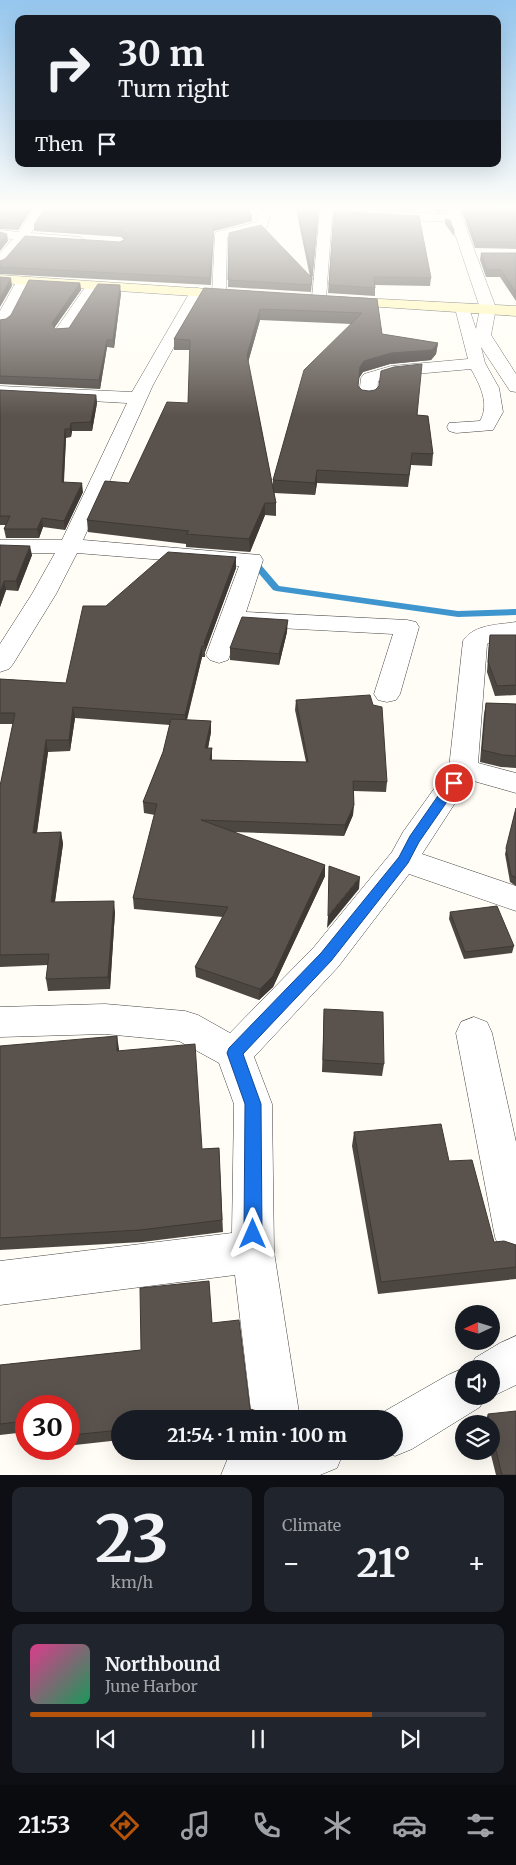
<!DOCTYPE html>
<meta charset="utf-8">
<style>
body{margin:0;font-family:Merriweather,serif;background:#20242c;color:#f1f3f6;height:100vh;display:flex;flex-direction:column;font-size:19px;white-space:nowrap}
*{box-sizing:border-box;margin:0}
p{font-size:16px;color:#9ea1a6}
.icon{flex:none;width:28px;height:28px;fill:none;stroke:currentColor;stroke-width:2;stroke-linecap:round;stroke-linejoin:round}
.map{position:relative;height:1475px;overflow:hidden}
.panel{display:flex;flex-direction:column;gap:12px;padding:12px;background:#0d0f14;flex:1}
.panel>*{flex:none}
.top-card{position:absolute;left:15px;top:15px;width:486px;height:152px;border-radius:10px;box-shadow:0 5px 20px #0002;background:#171b24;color:#f1f3f6;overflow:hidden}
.needle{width:32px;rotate:266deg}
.controls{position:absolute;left:455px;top:1305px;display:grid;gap:10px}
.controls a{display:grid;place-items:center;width:45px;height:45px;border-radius:50%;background:#171b24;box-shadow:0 5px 20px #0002;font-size:25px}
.speed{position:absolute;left:15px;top:1395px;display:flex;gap:10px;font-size:25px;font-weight:700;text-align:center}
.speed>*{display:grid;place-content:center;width:65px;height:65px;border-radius:50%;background:#171b24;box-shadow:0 5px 20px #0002;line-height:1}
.speed .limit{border:8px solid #d22;background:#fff;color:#111}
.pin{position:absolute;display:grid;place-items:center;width:42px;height:42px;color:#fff;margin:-21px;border:2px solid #fff;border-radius:50%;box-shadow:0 1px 5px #0007}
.me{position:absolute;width:55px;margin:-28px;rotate:0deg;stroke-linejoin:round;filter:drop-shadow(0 0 4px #0008)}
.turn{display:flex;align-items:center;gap:18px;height:105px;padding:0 20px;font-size:22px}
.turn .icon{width:65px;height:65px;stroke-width:2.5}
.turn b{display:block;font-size:35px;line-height:42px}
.then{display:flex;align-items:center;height:48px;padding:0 20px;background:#0003;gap:10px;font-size:19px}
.big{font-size:38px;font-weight:700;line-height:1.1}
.panel .card{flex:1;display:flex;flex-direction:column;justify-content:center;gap:8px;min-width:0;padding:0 18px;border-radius:10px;background:#20242c}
.panel .dial{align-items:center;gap:0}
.dial b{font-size:65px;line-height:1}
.song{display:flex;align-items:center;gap:15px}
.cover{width:60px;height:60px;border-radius:8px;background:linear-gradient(135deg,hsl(330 70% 55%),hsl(150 70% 35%))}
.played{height:5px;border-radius:2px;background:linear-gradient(90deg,#b45309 75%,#363941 75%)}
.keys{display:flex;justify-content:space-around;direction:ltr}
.heat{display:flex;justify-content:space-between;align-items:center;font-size:28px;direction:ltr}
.panel .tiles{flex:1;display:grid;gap:12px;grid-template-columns:1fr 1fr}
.card:last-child{grid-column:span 2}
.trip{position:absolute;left:111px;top:1410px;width:292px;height:50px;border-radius:25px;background:#171b24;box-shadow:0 5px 20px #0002;font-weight:700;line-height:50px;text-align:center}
.tab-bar{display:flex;height:80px;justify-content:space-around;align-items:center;background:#090b0e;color:#9ea1a6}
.tab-bar .icon{width:35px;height:35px}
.tab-bar .selected{color:#b45309}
.tab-bar b{font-size:22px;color:#f1f3f6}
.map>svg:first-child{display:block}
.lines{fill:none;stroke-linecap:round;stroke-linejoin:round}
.stream{fill:#3f96cf;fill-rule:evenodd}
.street-casing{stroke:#444;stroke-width:1}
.secondary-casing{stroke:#333;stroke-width:1}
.street{fill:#fff;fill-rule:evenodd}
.secondary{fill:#fff6b0;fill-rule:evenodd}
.wall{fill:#4d4742;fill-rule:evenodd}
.shaded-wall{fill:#3f3936}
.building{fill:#5a524d;stroke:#3f3936}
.route{fill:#1a73e8;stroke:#114b97}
</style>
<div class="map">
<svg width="516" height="1475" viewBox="0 0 516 1475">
<rect width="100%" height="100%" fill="#fffdf5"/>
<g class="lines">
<path class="stream" d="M252 557 255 558 279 586 458 611 516 609V615L458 617 276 591 273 590 249 562V558Z"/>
<defs>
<g id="street">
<path d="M35 209H47L31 233 80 237 87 241 80 245 26 240 5 265 0 266V253L13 239 0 238V230L19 232Z"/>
<path d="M261 209H274L270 214 267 227 257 231 227 237 226 293 224 296H214L212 293 215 235 216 232 257 222 258 214Z"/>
<path d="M320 209 449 214 447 209H459L496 308 491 335 516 374V392L510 391 481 347 485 363 499 388 503 412 493 430 456 433 449 431 447 427 449 423 480 421C490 404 480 385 471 369L393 376 378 381 377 396 374 400 368 401 362 400 359 396 361 378 364 374 391 366 468 359 455 308 458 305H468L476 329 480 308 451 222 332 216 326 299 324 302H314L312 299Z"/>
<path d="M23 278 28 279 30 282 10 322 7 325 0 326V311L16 282 18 279Z"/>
<path d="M93 282 98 283 100 286 70 332 68 335H56L54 332 88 283Z"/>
<path d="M197 288 202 289 204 292 153 385 83 540 260 555 263 560 246 612 407 620 416 622 419 627 400 694 396 700 387 702 378 700 374 694 393 634 241 626 228 660 219 663 210 660 206 655 239 566 77 553 56 594 13 664 9 669 0 672V644L32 594 55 553 0 554V540H62L127 403 0 396V386L132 392 190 292 192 289Z"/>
<path d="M516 622V636L493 640 487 644 478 763 516 773V793L470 780 422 854 516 886V911L409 874 338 967 254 1057 272 1104 274 1252 300 1419H252L235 1275 0 1305V1261L232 1233 234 1104 219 1063 179 1041 105 1034 0 1037V1007L105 1004 185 1011 198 1015 230 1033 314 947 392 852 403 832 449 768 463 641C474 624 498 625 516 622Z"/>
<path d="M474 1017 487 1022 492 1033 516 1142V1258L501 1252 495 1237 456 1033 461 1022Z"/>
<path d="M516 1336V1385L491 1397 489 1396H491V1369H470L475 1358 500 1343Z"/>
<path d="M464 1368 466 1369H464V1396H485L480 1407 412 1449 395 1456 384 1451H395V1419H377L378 1415 448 1375Z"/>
<path d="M243 1451H344L337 1468 320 1475H221L228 1458Z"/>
</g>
<g id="secondary">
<path d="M0 275 238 291 243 292 245 295 243 298 238 299 0 283Z"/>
<path d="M341 297 516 306V316L336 304 334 301 336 298Z"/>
</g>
</defs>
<use href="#street" class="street-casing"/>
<use href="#secondary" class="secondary-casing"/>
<use href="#street" class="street"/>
<use href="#secondary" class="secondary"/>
</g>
<g class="wall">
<path d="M0 209H32L18 230 0 229Z"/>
<path d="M296 209H319L311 292 228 287 229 233 310 277Z"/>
<path d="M374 209H416V211Z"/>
<path d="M434 209H447L446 212H436Z"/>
<path d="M461 209H516V249L475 248Z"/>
<path d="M334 211 431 278 430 286 375 285V296L328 293Z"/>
<path d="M445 219 454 231V236L445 224Z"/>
<path d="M252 221 214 231 211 285 0 274V261L120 242 124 240 121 237 34 231V225Z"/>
<path d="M481 253H516V301L500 277H486L480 260Z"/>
<path d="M80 283 81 290 54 328 55 329 69 328 121 293 114 348 107 347 100 389 0 384V320L6 319Z"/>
<path d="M204 288 377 299 382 334 438 343 436 354 431 360 390 364 363 372 359 378 358 386 362 390 417 415 433 454 432 466 411 465 408 487 317 483 315 495 274 493 276 503V516L265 515 250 552 186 547V544L88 532 87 520 129 483 188 403 190 350H174V339ZM260 320 352 324 273 480V488L248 362Z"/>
<path d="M0 390 96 395 97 403 92 431H72L71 437 66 438 64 482 83 492 65 530 43 527 39 538H6L4 529 6 525H0Z"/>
<path d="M0 545 32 555 18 591 6 590 0 607Z"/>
<path d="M236 557V568L205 652V657H202L187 720 211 721V732L208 748H212V760L306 762 295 710 296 700 387 782 386 792 354 791 353 815 344 836 233 832 325 865V876L273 987 259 1000 196 977 195 967 223 917 134 909 133 898 155 815 144 813 143 802 163 752 170 725 75 718 70 751 48 752 37 833 61 832 63 844 55 902 115 912 110 989 48 991 46 979 48 965 0 967V786L13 724H0V679L66 683 106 606Z"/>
<path d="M287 632 279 665 230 660V648Z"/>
<path d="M490 635H516V695L495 696 487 672 489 645Z"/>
<path d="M486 703 516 704V768L501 767 480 762 484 714Z"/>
<path d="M516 808V886L510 882 505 854Z"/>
<path d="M450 912 514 946 512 953 464 959 449 919Z"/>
<path d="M324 1009 384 1064 382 1076 322 1072Z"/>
<path d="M0 1046 119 1051 202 1149 219 1148 223 1232 142 1242 0 1250Z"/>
<path d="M354 1132 449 1161 494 1242 516 1245V1279L378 1294 352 1146Z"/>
<path d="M212 1323 250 1409 257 1411V1419H120V1440L75 1445 72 1435V1427H69V1406H26V1432L0 1435V1365L141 1350Z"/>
<path d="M488 1414 516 1475H496L490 1451H491V1424H484V1423Z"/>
</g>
<g class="shaded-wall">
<path d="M27 209H32L18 230 17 223Z"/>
<path d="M252 215V221L214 231 211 285 214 225Z"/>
<path d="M7 234 8 241 0 251V243Z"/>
<path d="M11 278 12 286 0 307V298Z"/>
<path d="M80 283 81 290 52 331V323Z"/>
<path d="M120 285 121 293 114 348 113 340Z"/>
<path d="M260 309V320L247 366V355Z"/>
<path d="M107 340V347L100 389 99 380Z"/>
<path d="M438 343 436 354 431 360 390 364 363 372 359 378 360 367 364 361 391 353Z"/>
<path d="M96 395 97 403 92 431 91 422Z"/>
<path d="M71 423 72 431 71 437 70 429Z"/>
<path d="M65 429 66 438 63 491 62 482Z"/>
<path d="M317 470V483L315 495V483Z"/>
<path d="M82 483 83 492 65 530 64 521Z"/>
<path d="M265 503V515L250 552 249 539Z"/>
<path d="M42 518 43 527 39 538 37 529Z"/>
<path d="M30 546 32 555 18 591 16 581Z"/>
<path d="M236 557V568L205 652V646L204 643Z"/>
<path d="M4 581 6 590 0 607V593Z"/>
<path d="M288 620 287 632 279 665V654Z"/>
<path d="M202 646V657L185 726V715Z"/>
<path d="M73 707 75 718 70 751 69 740Z"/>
<path d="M211 721V732L206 758 205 748Z"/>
<path d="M46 740 48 752 35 845 33 833Z"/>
<path d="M212 748V759L210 771V760Z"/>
<path d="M354 805 353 815 344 836 345 825Z"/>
<path d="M61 832 63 844 53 914 51 902Z"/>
<path d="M325 865V876L273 987 259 1000 260 989Z"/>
<path d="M360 877 359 889 327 928 328 916Z"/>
<path d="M114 901 115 912 110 989 108 977Z"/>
<path d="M117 1036 119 1049V1064L117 1051Z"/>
</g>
<g class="building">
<path d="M0 209H27L17 223 0 222Z"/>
<path d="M44 209H247L252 215 214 225 210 278 0 267V261L5 259 25 236 120 242 129 237 121 230 34 225Z"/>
<path d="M297 209H318L312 276Z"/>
<path d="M464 209H516V242H476Z"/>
<path d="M334 211 419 216 431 278 374 277 375 288 329 285Z"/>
<path d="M445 219 450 220 454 231Z"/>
<path d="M261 225 312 278 311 285 228 280 229 233Z"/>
<path d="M0 232 7 234 0 243Z"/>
<path d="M481 253H516V293L501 270H487Z"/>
<path d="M0 277 11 278 0 298Z"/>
<path d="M29 280 80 283 52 323 55 329 69 328 98 284 120 285 113 340H107L99 380 0 376V320L6 319 11 315Z"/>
<path d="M204 288 377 299 382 334 438 343 432 350 391 353 364 361 360 367 358 386 362 390 369 391 375 390 379 386 381 371 394 367 422 364 417 415 428 416 433 454 412 453 409 475 317 470 315 483 273 480 304 370 362 313 260 309 247 355 276 503H265L249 539 186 534 189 531 87 520 105 481 129 483 167 402 188 403 190 340 174 339Z"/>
<path d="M0 390 96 395 91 422 71 423 70 429H65L62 482 82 483 64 521 42 518 37 529H4L10 516H0Z"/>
<path d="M0 545 30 546 16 581H4L0 593Z"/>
<path d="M168 552 236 557 204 643 205 646H202L185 715 73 707 69 740H46L33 833 61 832 51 902 114 901 108 977 46 979 49 954 0 955V786L15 713H0V679L66 683 83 606H106Z"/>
<path d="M242 617 288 620 279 654 230 648Z"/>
<path d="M490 635H516V685L497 686 488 662Z"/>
<path d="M370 695 373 705 382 707 387 782 353 781 354 805 345 825 201 820 325 865 273 976 260 989 195 967 228 907 133 898 157 804 143 802 163 752 171 719 211 721 205 748H212L210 760 308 762 296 700Z"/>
<path d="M486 703 516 704V756L503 755 482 750Z"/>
<path d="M516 808V878L511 875 506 848Z"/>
<path d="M329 866 360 877 328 916Z"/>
<path d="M497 906 514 946 465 952 450 912Z"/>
<path d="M324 1009 383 1012 384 1064 323 1060Z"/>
<path d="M117 1036V1051L195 1044 202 1149 219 1148 222 1220 140 1230 0 1238V1046Z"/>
<path d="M441 1124 449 1161 472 1160 494 1242 504 1241 516 1245V1267L381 1282 354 1132Z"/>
<path d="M209 1281 212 1323 239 1320 250 1409 257 1411V1415L220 1419H120V1430L72 1435V1416L69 1417V1406H26V1421L0 1424V1365L141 1350 140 1288Z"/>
<path d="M516 1411V1475H502L491 1430V1424H490L488 1414Z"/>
</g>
<linearGradient id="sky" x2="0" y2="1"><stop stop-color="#95c6ee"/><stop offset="0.5" stop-color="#fffefa"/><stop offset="1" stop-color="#fffefa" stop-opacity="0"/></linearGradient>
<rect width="516" height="416" fill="url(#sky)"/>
<path class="route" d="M454 779 460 783 419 842 408 863 331 961 243 1054 261 1104 262 1234 259 1240 253 1242 247 1240 244 1234 245 1104 227 1053 229 1048 321 953 399 857 410 836 449 780Z"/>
</svg>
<div class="controls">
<a><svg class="needle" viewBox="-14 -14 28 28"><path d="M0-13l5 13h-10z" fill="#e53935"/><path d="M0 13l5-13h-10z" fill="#9ea1a6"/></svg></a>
<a><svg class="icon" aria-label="sound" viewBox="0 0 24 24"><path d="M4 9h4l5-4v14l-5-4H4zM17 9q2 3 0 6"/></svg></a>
<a><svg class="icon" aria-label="layers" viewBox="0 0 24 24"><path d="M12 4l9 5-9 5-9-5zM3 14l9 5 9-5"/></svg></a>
</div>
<div class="speed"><div class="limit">30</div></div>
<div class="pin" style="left:454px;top:783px;background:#d93025"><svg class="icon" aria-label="arrive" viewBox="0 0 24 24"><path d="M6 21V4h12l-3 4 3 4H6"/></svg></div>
<svg class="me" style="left:253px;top:1234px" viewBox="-20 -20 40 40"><path d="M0-17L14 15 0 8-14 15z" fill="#1a73e8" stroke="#fff" stroke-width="4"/></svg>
<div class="trip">21:54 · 1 min · 100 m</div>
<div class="top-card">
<div class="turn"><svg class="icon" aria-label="right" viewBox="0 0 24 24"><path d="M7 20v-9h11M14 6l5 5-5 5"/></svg><div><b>30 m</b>Turn right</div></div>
<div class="then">Then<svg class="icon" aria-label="arrive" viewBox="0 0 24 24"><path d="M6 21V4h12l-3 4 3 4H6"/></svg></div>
</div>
</div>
<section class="panel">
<div class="tiles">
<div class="card dial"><b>23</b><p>km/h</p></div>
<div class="card"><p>Climate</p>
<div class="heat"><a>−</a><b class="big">21°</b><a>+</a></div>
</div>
<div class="card">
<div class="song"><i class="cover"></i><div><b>Northbound</b><p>June Harbor</p></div></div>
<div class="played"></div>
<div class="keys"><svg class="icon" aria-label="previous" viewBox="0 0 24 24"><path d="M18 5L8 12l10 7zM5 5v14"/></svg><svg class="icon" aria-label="pause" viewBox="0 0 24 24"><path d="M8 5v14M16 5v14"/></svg><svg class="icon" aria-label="next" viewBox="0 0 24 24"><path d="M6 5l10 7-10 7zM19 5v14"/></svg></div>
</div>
</div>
</section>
<nav class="tab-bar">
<b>21:53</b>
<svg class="icon selected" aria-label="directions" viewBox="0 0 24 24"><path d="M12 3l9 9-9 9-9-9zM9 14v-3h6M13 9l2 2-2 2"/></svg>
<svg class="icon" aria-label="music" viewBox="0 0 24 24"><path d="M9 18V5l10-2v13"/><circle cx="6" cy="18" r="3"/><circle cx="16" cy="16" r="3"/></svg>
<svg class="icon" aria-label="phone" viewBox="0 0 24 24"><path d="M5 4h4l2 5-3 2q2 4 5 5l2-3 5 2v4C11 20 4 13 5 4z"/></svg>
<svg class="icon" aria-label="climate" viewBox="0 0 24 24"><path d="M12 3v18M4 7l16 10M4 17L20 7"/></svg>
<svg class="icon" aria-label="car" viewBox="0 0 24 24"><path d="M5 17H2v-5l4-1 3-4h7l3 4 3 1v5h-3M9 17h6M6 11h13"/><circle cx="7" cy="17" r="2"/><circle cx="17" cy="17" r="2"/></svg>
<svg class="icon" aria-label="filters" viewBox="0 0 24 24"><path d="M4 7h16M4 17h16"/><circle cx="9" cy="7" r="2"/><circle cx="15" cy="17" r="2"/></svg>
</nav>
